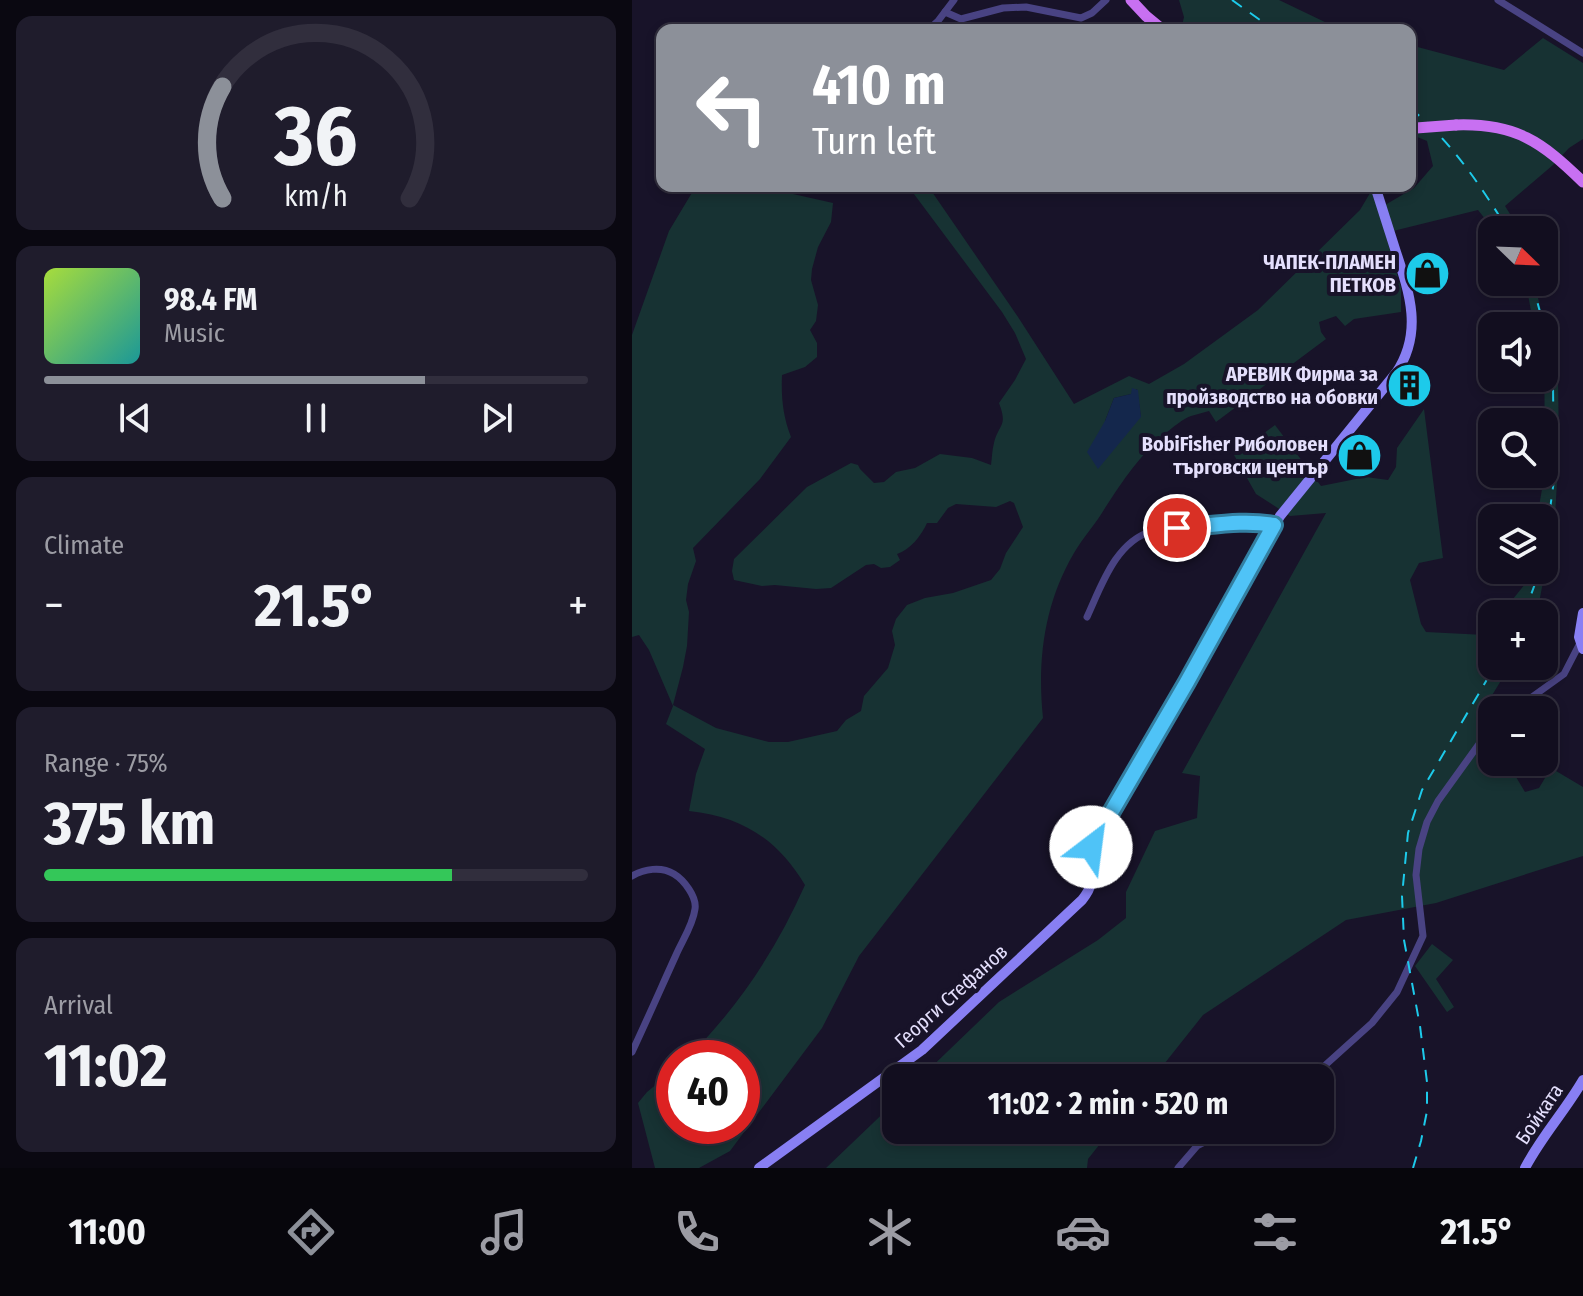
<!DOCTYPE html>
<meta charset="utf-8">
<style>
body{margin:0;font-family:"Fira Sans Condensed",sans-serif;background:#1f1c2c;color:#f1f3f6;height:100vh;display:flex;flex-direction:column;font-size:30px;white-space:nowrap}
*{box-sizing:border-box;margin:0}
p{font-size:26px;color:#9c9ca4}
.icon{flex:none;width:44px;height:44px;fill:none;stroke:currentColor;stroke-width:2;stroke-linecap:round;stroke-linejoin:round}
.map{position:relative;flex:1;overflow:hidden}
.drawer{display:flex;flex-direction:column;gap:16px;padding:16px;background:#0a0811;width:632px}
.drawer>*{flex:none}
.banner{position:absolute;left:24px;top:24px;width:760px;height:168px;border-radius:16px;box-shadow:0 4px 12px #0003,0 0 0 2px #312e3d;background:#8c9099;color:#fff;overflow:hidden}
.needle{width:52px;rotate:113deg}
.fabs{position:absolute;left:846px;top:216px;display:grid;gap:16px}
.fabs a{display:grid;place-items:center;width:80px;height:80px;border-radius:16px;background:#120e1f;box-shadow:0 4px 12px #0003,0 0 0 2px #312e3d;font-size:40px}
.speed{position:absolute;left:24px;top:1040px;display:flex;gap:16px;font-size:40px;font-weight:700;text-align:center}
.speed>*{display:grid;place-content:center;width:104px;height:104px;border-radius:50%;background:#120e1f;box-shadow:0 4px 12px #0003,0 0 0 2px #312e3d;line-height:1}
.speed .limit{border:12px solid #d22;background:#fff;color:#111}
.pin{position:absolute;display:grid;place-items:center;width:68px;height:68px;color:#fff;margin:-34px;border:4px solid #fff;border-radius:50%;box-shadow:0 2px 8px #0007}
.me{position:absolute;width:88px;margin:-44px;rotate:30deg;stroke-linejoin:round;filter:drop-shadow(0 0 6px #0008)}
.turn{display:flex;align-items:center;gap:28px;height:168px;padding:0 24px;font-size:36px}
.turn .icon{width:104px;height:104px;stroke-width:2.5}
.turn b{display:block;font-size:56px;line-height:68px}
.big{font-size:60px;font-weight:700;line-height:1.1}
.drawer .card{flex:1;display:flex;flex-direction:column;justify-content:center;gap:12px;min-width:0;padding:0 28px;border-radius:16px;background:#1f1c2c}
.drawer .dial{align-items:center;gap:0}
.dial svg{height:208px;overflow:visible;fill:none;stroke:#312e3d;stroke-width:7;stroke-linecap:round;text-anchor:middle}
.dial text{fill:#f1f3f6;stroke:none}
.song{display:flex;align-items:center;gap:24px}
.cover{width:96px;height:96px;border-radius:12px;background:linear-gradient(135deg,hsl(80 70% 55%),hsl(180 70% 35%))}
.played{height:8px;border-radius:4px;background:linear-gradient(90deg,#8c9099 70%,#312e3d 70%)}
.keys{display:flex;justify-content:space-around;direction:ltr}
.heat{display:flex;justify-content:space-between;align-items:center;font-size:44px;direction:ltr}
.charge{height:12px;border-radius:6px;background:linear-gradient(90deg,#34c759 75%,#312e3d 0)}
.trip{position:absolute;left:250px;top:1064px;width:452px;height:80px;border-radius:16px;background:#120e1f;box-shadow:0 4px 12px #0003,0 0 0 2px #312e3d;font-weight:700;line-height:80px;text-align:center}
.tabs{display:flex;height:128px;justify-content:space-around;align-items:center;background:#07060c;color:#9c9ca4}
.tabs .icon{width:56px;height:56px}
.tabs .active{color:#8c9099}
.tabs b{font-size:36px;color:#f1f3f6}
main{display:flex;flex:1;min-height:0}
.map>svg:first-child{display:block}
.green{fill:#173233;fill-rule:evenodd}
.water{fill:#14274c}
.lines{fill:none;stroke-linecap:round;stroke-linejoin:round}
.street{stroke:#494383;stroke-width:7}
.secondary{stroke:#887ff3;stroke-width:10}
.primary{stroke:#c870f2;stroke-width:11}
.rail{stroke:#1dcaea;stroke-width:2;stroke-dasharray:12 10;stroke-linecap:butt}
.primary-bridge{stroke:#c870f2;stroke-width:11}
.route-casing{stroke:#337fa1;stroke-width:20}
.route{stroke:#4fc3f7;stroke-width:14}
.labels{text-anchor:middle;stroke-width:8;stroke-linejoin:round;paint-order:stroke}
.poi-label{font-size:20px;font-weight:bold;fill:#e4dffc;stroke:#181329;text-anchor:end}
.street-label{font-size:20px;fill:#e4dffc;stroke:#181329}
</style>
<main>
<section class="drawer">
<div class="card dial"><svg viewBox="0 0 100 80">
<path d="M14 69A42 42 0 1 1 86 69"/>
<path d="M14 69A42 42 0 0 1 14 26" stroke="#8c9099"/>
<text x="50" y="56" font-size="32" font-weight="700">36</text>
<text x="50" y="72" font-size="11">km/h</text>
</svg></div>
<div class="card">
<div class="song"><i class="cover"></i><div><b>98.4 FM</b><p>Music</p></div></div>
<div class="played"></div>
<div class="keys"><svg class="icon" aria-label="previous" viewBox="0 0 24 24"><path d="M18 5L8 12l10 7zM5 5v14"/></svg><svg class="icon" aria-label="pause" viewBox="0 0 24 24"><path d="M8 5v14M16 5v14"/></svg><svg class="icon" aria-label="next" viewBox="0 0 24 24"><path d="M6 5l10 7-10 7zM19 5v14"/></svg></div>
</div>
<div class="card"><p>Climate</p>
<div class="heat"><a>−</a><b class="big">21.5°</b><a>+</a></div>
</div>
<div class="card"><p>Range · 75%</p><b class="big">375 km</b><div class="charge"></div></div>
<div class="card"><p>Arrival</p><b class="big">11:02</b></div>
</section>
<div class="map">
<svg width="951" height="1168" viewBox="0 0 951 1168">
<rect width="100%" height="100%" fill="#181329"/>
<g class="green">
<path d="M547 0H647L697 24 721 30H549L552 17Z"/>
<path d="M911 38 951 63V139L937 148 921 165 873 206 888 230H862L846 210 753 233 769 288V312L722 319 713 326 704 316 687 322 689 332 694 339C657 366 621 395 584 422L577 411C571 413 565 414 559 416 551 419 541 427 534 433 507 456 492 479 473 508 464 524 451 537 442 553 412 604 405 661 411 718L227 956 190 1028 98 1151 67 1168H23L6 1103 15 1092 42 1070V1126H110V1058H55C106 1008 144 950 173 885 145 839 111 817 57 811L64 774 73 749 34 724 41 706 17 650 7 635 0 637V335L37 231 64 186H159L161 194 201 203 199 222 186 247 180 269 179 280 186 305 184 321 178 330 185 343V357L173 367 150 375C149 397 151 417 159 437L128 479 61 548 64 561 56 584 54 600 57 612 55 646 51 667 41 705 84 728 137 742H156L205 731 214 720 229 711 232 696 256 668 263 645 260 631 264 619 275 605 293 598 321 593 359 580 368 569 374 553 391 527 382 503 378 501 364 507 324 504 316 508 305 523H295C289 536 278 550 265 554L268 560 258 567 249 568 242 564 234 565 199 588 184 589 143 585 130 586 102 580 100 571 102 559 175 487 219 463 226 465 228 469 242 483 252 482 264 472 283 468 308 454 340 458 359 465C360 458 360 450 362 443 367 423 376 427 367 403L383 380 394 359 383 333 370 312 276 186H296L386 317 442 404 497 376 517 384 552 364 626 310 728 210 741 188 753 205 782 188 801 166 795 141 778 134V45L872 70ZM505 389 509 417 473 421 482 398 499 394Z"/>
<path d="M891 282H902L926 379 927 446 923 517 905 614H869L893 584 896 570H912V518H905L913 472 912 326H902L896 295Z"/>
<path d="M792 409 811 558 787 563 778 580 789 624 794 632 853 635 860 626V666H878L846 718 860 732V762H875L893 792 907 788 919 768 951 787V856L804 903 714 920 571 1015 521 1078H288L367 1002 466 940 494 918V892L523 831 565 818 568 776 550 773 694 513 658 516 624 494 602 455 643 425 689 486 734 477 756 480 764 467 765 448Z"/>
<path d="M800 944 821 960 804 979 822 1007 815 1012 783 966Z"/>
<path d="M264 1101V1130H479L456 1159 455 1168H194Z"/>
</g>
<path class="water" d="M500 388 506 390 509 417 466 469 455 452 473 421 482 398 499 394Z"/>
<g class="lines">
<g class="street">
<path d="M866 0 951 53"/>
<path d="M313 12 329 19 371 8 394 7 449 18 460 13 474 0"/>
<path d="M296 30 306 21 322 0"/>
<path d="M455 617C469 587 483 542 520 531 533 527 548 529 563 526 587 522 618 521 642 525"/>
<path d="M882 710 932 674 948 643"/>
<path d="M0 876C12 869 29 866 42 874 52 880 65 897 63 909 61 925 50 941 44 955 29 988 15 1020 0 1052"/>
<path d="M679 1078 740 1023 765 992 791 936 784 875 787 849 795 822 806 801 860 726"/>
<path d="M546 1168 565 1146 596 1130"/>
</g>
<g class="secondary">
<path d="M951 613 947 637 951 649"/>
<path d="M127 1168 290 1050 450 900C469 877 452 870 459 847L555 682 648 516 764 373C791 333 778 294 764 252 757 230 750 208 743 186"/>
<path d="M893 1168C909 1137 933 1111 951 1080"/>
</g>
<g class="primary">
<path d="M499 0 514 16 531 30"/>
<path d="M824 125C884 123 910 142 951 182"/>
</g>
<g class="rail">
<path d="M600 0 642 30"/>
<path d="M778 108C819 141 849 186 876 230"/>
<path d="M900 282 917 346 921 384 922 480 912 553"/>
<path d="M892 614 908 570"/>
<path d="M781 1168 789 1141 795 1111V1082L788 1026 772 940 770 896 776 833 790 790 863 666"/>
</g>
<path class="primary-bridge" d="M784 128 824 125"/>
</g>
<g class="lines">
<defs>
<path id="route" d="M459 847 555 682 642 525C610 519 578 526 545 528"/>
</defs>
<use href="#route" class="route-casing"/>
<use href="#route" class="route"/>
</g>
<defs>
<symbol id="shop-disc" viewBox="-11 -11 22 22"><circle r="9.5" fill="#1dcaea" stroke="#181329"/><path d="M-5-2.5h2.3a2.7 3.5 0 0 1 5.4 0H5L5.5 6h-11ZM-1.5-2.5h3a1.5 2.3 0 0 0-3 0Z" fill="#111"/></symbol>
<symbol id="building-disc" viewBox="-11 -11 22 22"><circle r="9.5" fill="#1dcaea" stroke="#181329"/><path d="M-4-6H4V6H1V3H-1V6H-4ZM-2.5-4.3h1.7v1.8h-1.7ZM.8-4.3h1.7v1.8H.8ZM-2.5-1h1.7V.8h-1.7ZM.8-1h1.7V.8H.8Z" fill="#111"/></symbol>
</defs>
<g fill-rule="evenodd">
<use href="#shop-disc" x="770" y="248" width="51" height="51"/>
<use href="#building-disc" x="752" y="360" width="51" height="51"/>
<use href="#shop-disc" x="702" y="430" width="51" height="51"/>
</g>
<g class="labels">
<g class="poi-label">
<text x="764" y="269">ЧАПЕК-ПЛАМЕН<tspan x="764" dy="23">ПЕТКОВ</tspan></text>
<text x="746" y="381">АРЕВИК Фирма за<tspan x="746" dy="23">пройзводство на обовки</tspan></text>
<text x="696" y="451">BobiFisher Риболовен<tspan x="696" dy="23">търговски център</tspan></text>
</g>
<g class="street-label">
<text transform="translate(319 996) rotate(-42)" y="7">Георги Стефанов</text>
<text transform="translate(907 1114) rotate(-56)" y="7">Бойката</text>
</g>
</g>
</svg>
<div class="fabs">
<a><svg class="needle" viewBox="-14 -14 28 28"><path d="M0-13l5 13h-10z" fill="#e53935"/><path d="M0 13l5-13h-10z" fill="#9c9ca4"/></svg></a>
<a><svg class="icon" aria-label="sound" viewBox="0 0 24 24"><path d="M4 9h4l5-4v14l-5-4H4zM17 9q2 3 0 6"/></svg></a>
<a><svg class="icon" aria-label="search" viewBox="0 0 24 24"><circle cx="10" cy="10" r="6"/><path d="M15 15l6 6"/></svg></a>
<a><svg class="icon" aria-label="layers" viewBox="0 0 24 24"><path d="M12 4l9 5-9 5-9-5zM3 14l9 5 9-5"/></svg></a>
<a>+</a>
<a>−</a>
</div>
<div class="speed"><div class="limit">40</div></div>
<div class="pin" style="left:545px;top:528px;background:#d93025"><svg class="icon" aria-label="arrive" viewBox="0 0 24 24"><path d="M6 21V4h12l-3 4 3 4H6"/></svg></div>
<svg class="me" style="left:459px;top:847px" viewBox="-20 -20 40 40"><circle r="19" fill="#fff"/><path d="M0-13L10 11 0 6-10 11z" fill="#4fc3f7"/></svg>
<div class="trip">11:02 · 2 min · 520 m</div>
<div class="banner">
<div class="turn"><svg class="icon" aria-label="left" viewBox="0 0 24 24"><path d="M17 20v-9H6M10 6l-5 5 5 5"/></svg><div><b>410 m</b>Turn left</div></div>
</div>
</div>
</main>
<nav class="tabs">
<b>11:00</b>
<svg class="icon active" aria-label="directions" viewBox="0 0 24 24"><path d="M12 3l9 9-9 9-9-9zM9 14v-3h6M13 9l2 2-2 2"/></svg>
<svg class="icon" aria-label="music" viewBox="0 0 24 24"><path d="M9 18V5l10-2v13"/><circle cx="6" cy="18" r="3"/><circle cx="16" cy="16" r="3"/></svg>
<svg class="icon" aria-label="phone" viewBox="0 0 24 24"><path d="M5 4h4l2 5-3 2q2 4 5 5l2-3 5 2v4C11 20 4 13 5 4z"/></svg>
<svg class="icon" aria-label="climate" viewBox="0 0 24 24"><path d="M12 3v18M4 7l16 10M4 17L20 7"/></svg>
<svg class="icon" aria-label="car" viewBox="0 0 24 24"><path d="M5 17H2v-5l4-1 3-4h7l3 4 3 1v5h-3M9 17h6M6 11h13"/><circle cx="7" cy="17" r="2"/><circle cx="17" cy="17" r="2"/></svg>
<svg class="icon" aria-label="filters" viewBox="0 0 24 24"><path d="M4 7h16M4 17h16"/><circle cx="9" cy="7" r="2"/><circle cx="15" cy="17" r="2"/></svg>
<b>21.5°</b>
</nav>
